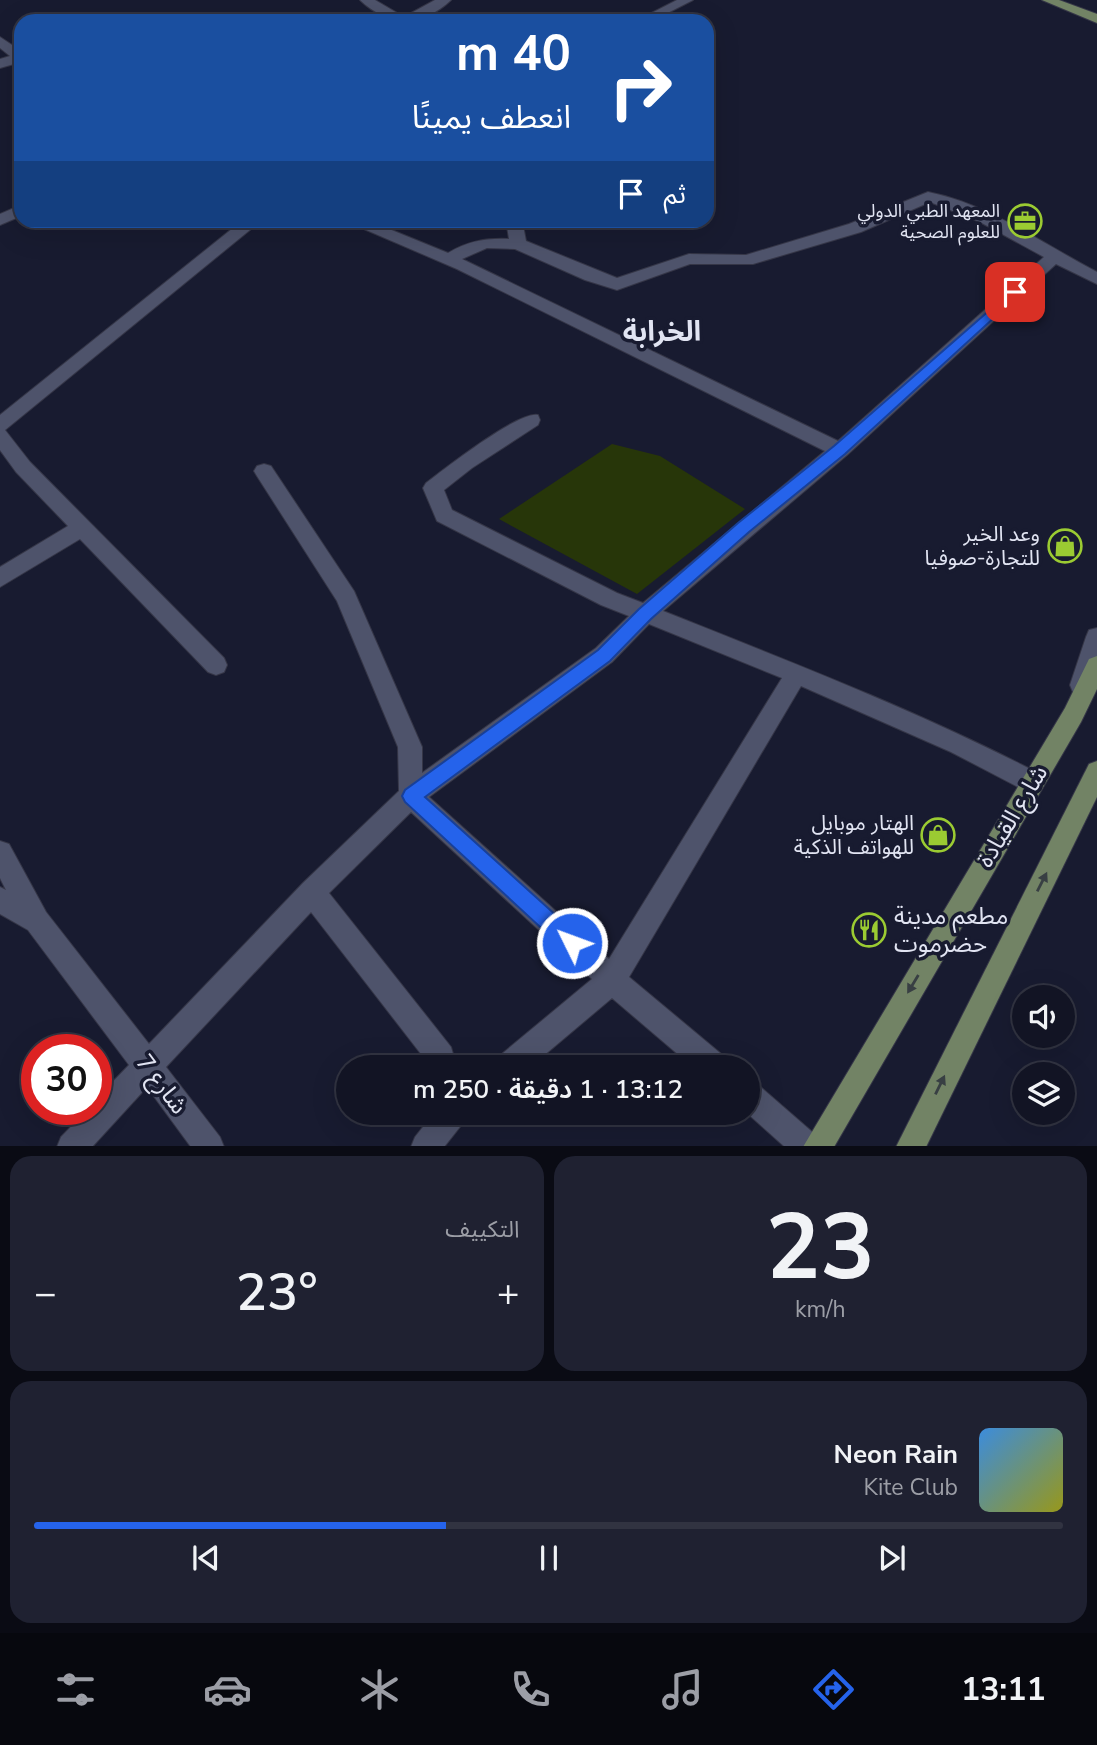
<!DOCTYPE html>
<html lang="ar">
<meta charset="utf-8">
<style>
body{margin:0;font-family:"Nunito Sans","Noto Sans Arabic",sans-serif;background:#1f2131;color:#f1f3f6;direction:rtl;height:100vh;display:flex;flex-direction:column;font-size:26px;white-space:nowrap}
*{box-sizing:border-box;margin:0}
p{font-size:23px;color:#9c9ea6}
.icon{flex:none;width:38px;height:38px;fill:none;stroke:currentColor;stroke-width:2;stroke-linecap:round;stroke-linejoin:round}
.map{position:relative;height:1146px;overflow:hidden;direction:ltr}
.details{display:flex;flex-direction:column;gap:10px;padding:10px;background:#0a0b14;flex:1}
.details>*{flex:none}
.hud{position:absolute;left:14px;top:14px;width:700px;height:214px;border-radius:21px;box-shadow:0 7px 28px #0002,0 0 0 2px #313341;direction:rtl;background:#1a4fa0;color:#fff;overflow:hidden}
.controls{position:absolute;left:1012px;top:985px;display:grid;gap:14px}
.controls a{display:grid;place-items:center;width:63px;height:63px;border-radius:50%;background:#121424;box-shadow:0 7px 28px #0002,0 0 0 2px #313341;font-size:35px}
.speed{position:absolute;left:21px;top:1034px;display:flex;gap:14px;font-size:35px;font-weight:700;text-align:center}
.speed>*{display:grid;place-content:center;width:91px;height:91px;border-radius:50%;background:#121424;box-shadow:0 7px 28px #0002,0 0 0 2px #313341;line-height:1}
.speed .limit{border:10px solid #d22;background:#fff;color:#111}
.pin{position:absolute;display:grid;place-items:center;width:60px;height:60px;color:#fff;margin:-30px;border-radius:14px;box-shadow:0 4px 10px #0006}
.me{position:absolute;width:77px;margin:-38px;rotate:312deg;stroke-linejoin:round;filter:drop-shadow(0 0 5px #0008)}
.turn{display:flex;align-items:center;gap:24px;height:147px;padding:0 28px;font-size:32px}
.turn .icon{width:91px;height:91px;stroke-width:2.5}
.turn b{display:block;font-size:49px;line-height:60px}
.then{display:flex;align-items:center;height:66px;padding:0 28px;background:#0003;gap:14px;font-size:26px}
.big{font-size:52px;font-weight:600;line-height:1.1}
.details .card{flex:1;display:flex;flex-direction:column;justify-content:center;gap:10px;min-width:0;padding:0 24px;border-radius:21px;background:#1f2131}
.details .dial{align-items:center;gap:0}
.dial b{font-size:91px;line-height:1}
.song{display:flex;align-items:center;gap:21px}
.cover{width:84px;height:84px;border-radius:10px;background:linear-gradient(135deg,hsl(210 70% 55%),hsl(60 70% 35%))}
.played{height:7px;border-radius:4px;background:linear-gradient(90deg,#2563eb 40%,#313341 40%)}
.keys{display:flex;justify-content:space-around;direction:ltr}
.heat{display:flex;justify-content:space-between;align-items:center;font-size:38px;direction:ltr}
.details .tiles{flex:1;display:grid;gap:10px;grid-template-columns:1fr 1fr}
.card:last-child{grid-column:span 2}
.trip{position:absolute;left:336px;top:1055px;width:424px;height:70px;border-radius:35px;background:#121424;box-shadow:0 7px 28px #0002,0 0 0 2px #313341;font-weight:600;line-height:70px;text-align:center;direction:rtl}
.menu{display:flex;height:112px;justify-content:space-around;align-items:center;background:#07080e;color:#9c9ea6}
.menu .icon{width:49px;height:49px}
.menu .current{color:#2563eb}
.menu b{font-size:32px;color:#f1f3f6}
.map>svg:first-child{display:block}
.green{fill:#273609}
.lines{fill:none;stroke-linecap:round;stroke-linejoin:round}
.minor-casing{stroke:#353647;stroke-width:2}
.tertiary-casing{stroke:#353647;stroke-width:2}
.primary-casing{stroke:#353647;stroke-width:2}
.minor{fill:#4e536b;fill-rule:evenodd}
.tertiary{fill:#4e536b;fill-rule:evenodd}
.primary{fill:#728365;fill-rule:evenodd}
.oneway{fill:#383f43}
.route{fill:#2563eb;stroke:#184099;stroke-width:2}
.labels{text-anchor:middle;stroke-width:7;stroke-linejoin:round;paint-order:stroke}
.far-poi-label{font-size:18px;fill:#e1e4f2;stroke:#181b30;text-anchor:end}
.poi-label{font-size:21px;fill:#e1e4f2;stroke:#181b30;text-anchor:end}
.near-street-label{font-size:24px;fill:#e1e4f2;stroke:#181b30}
.near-poi-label{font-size:24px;fill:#e1e4f2;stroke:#181b30;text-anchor:start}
.district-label{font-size:28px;font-weight:bold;fill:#e1e4f2;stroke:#181b30}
</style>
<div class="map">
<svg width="1097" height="1147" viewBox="0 0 1097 1147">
<rect width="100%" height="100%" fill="#181b30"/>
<path class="green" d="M612 444 660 456 745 509 637 594 499 519Z"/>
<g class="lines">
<defs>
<g id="minor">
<path d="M360 0H375L404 17 435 0H451C423 27 388 27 360 0Z"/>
<path d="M677 0H693L652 21H636Z"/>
<path d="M0 37 21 51V62L0 68V59L10 56 0 48Z"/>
<path d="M928 192C989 204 1043 244 1097 272V284L1056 264 847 455 663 611C791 662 918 711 1040 774L1044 782 1040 790 1032 793 1024 790 951 752 801 686 629 977 726 1058 730 1068H694L612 998 529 1068H493L497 1058 592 979 411 812 329 893 451 1047 457 1068H429L428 1063 311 912 166 1067 220 1137 224 1147H191L147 1087 92 1147H57L61 1137 87 1110H96V1099L129 1065 28 930 0 914V887L6 890 0 878V841L9 844 46 912 149 1044 303 883 399 791 398 747 337 601 257 476 254 471 257 466 264 464 271 466 354 591 422 747V773L596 648 629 616 601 605 437 521 423 488 426 483C444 469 520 410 538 415L540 420 538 425 472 468 444 490 452 510 617 593 643 603 825 451 457 269 343 220H367L448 253C468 241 486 238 509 239L506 220H522L526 241 617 278 689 254 746 255 849 224ZM930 202 980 222 1044 257 838 441 462 259 487 248 515 249 585 280 617 290 690 264H753L861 232ZM649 624 782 678 609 959 429 797 612 662Z"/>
<path d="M21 205V216L0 225V214Z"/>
<path d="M243 220H262L5 430 30 462 224 658 227 665 224 672 216 675 208 672 80 539 0 587V567L68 526 16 472 0 450V415Z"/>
<path d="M747 1080 757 1084 818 1137 822 1147H785L747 1113Z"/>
<path d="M434 1113H467L463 1123 444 1147H411L415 1137Z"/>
</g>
<path id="tertiary" d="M1097 628V671L1089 692 1081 695 1073 692 1070 685 1086 637 1089 630Z"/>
<g id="primary">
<path d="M1042 0H1059L1097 14V23Z"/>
<path d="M1097 656V689L1081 722 834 1147H803L1065 708 1089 659Z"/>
<path d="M1097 761V797L926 1147H896L1089 764Z"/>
</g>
</defs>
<use href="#minor" class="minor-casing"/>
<use href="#tertiary" class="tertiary-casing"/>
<use href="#primary" class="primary-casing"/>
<use href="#minor" class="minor"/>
<use href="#tertiary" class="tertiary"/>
<use href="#primary" class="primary"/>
</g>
<defs><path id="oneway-solid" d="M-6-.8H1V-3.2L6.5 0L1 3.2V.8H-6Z" transform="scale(1.75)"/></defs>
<g class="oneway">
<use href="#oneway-solid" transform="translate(1042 882) rotate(-63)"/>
<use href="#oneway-solid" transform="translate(913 984) rotate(121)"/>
<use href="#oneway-solid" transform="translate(940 1085) rotate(-64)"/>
</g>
<path class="route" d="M1015 288 1021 292 1019 295 845 454 749 532 651 619 610 661 425 797 579 936 582 943 579 950 572 953 565 950 405 802 402 796 405 790 598 650 639 609 738 523 834 446Z"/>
<defs>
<symbol id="office-ring" viewBox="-11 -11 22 22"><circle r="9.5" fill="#181b30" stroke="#9bcb32" stroke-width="1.5"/><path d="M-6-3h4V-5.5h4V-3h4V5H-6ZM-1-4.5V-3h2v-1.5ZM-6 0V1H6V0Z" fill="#9bcb32"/></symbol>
<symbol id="shop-ring" viewBox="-11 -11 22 22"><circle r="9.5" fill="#181b30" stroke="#9bcb32" stroke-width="1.5"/><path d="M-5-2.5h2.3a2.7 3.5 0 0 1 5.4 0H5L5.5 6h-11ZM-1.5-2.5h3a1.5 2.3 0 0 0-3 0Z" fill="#9bcb32"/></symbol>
<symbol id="restaurant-ring" viewBox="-11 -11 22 22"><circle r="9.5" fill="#181b30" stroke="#9bcb32" stroke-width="1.5"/><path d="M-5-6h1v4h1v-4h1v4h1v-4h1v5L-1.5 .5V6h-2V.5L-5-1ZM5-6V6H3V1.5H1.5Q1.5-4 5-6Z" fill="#9bcb32"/></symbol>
</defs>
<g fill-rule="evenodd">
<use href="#office-ring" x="1006" y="202" width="38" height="38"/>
<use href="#shop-ring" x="1046" y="527" width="38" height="38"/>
<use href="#shop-ring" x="919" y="816" width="38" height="38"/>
<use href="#restaurant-ring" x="850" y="911" width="38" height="38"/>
</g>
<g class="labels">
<g class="far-poi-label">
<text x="1000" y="217">المعهد الطبي الدولي<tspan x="1000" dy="21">للعلوم الصحية</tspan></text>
</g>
<g class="poi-label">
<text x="1040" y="541">وعد الخير<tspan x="1040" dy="24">للتجارة-صوفيا</tspan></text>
<text x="914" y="830">الهتار موبايل<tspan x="914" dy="24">للهواتف الذكية</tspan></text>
</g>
<g class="near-street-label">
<text transform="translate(1012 816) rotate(-59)" y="8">شارع القيادة</text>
<text transform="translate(162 1084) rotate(53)" y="8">شارع 7</text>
</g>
<g class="near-poi-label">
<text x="894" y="924">مطعم مدينة<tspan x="894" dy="28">حضرموت</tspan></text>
</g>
<g class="district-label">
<text x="662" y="341">الخرابة</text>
</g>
</g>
</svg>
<div class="controls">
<a><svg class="icon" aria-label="sound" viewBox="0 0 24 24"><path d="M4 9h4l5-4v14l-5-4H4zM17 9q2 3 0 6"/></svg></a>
<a><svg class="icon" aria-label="layers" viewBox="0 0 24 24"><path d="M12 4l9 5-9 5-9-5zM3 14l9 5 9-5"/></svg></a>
</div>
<div class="speed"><div class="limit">30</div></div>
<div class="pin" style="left:1015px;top:292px;background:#d93025"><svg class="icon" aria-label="arrive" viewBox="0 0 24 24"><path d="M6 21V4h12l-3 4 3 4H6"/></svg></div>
<svg class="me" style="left:572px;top:943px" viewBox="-20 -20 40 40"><circle r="17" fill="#2563eb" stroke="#fff" stroke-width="3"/><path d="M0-11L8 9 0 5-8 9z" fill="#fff"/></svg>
<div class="trip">13:12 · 1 دقيقة · 250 m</div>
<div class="hud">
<div class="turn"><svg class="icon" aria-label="right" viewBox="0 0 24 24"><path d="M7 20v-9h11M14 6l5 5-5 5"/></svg><div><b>40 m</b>انعطف يمينًا</div></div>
<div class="then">ثم<svg class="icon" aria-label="arrive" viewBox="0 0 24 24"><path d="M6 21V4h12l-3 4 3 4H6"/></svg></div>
</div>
</div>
<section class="details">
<div class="tiles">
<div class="card dial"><b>23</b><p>km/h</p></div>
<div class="card"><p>التكييف</p>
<div class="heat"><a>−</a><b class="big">23°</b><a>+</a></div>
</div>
<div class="card">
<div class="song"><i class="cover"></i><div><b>Neon Rain</b><p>Kite Club</p></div></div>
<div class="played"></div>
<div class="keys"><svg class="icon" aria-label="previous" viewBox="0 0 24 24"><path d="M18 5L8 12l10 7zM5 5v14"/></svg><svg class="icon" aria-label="pause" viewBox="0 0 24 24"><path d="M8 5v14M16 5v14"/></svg><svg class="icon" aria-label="next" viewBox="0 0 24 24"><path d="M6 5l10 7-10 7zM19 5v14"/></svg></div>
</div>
</div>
</section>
<nav class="menu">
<b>13:11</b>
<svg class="icon current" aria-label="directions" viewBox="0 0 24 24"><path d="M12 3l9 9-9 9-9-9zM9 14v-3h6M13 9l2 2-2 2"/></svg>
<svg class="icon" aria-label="music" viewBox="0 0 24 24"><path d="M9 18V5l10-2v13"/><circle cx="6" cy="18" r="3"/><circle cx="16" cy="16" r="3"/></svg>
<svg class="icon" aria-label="phone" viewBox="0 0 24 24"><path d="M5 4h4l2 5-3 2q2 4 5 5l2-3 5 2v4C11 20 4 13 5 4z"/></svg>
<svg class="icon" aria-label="climate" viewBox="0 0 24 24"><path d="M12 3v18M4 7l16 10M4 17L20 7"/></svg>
<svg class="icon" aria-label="car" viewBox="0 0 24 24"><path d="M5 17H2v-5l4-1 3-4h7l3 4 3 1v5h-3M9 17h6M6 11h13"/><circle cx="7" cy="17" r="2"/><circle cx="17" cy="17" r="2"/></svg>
<svg class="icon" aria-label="filters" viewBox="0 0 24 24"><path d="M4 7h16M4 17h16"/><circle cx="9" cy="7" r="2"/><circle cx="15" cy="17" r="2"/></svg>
</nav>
